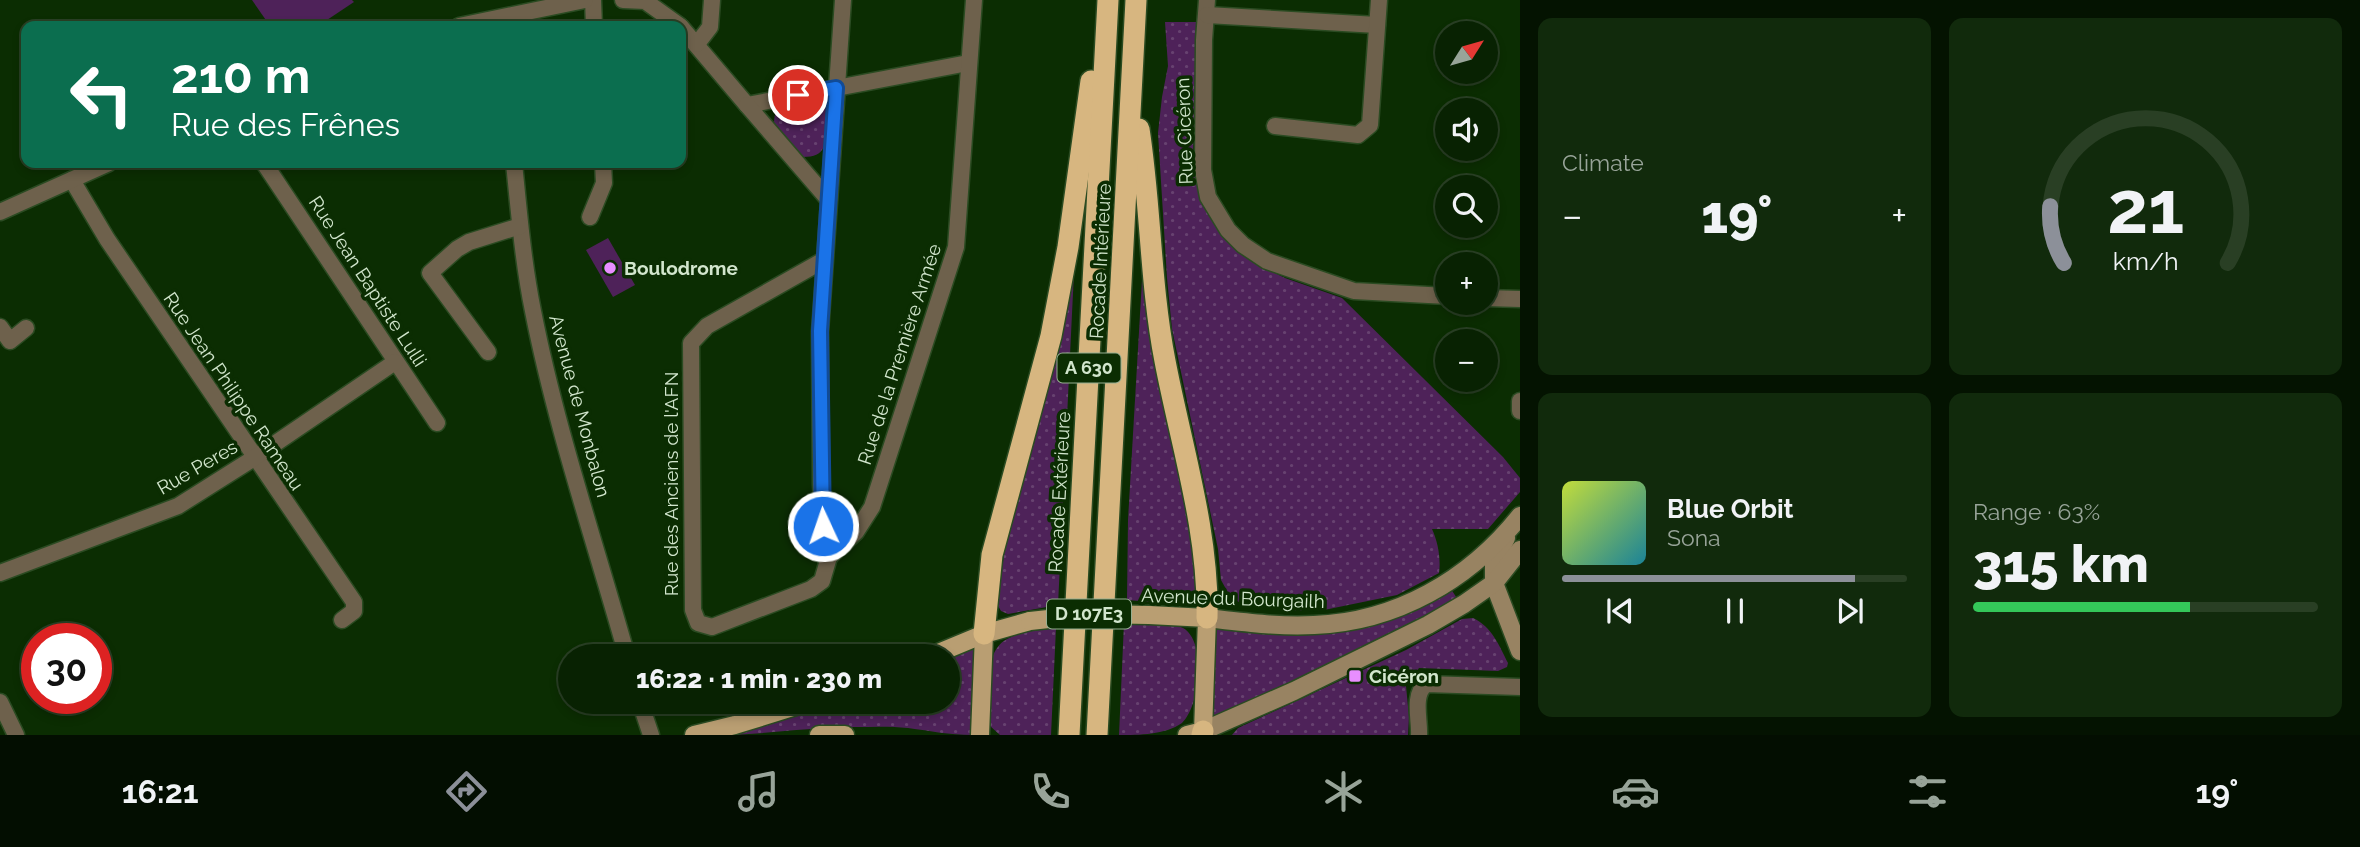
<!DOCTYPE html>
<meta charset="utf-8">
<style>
body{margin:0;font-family:Raleway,sans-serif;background:#112a0c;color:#f1f3f6;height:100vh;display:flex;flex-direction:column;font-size:26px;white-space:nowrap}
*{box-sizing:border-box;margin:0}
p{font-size:23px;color:#98a499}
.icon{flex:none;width:38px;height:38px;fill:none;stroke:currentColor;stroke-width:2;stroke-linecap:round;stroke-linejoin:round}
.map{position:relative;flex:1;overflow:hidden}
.side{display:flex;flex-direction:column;gap:18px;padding:18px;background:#041301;width:840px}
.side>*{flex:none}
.guide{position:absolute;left:21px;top:21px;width:665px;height:147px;border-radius:14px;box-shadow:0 4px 10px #0003,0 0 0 2px #293f24;background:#0b6e4f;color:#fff;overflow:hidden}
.needle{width:46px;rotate:53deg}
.buttons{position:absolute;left:1435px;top:21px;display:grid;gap:14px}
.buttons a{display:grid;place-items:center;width:63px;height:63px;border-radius:50%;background:#082202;box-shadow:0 4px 10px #0003,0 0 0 2px #293f24;font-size:35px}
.speed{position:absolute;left:21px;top:623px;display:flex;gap:14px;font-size:35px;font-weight:700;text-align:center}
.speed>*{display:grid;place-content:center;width:91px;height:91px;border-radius:50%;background:#082202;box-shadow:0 4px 10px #0003,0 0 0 2px #293f24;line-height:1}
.speed .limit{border:10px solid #d22;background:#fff;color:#111}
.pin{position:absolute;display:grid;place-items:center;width:60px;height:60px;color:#fff;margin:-30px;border:4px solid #fff;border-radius:50%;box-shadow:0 2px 7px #0007}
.me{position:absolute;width:77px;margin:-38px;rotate:357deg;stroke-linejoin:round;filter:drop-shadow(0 0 5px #0008)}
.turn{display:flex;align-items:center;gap:24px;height:147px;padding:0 35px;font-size:32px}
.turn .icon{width:91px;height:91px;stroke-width:2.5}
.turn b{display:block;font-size:49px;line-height:60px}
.big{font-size:52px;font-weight:800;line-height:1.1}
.side .tile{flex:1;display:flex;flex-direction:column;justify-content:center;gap:10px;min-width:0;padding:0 24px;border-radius:14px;background:#112a0c}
.side .dial{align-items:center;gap:0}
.dial svg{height:182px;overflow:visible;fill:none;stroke:#293f24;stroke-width:7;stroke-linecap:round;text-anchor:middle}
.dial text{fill:#f1f3f6;stroke:none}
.song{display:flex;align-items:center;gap:21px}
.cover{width:84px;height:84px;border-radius:10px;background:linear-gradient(135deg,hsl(70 70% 55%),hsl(190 70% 35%))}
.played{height:7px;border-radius:4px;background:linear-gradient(90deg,#8c9099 85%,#293f24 85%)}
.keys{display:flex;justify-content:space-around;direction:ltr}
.heat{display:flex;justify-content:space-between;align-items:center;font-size:38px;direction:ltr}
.charge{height:10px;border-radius:5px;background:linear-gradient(90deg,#34c759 63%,#293f24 0)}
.side .tiles{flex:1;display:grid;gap:18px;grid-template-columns:repeat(2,1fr)}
.trip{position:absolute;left:558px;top:644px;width:402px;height:70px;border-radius:35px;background:#082202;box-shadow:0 4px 10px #0003,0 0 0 2px #293f24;font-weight:800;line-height:70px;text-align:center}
.tabs{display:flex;height:112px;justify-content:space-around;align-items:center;background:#030e01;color:#98a499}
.tabs .icon{width:49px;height:49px}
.tabs .active{color:#8c9099}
.tabs b{font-size:32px;color:#f1f3f6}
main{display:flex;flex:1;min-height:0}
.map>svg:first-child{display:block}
.green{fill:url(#green-dots)}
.pitch{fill:#4e2259}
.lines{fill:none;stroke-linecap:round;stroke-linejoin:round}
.street-casing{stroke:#2b4b22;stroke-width:19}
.secondary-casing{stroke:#2b4b22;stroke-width:21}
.primary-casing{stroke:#2b4b22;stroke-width:21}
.highway-casing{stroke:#2b4b22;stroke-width:24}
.street{stroke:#6e614c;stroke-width:16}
.secondary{stroke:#988362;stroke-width:18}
.primary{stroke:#b99e72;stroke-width:18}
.highway{stroke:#d7b680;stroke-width:21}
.primary-bridge-casing{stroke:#2b4b22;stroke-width:21;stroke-linecap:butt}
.primary-bridge{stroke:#b99e72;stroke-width:18}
.route-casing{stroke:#114b97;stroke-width:18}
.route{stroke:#1a73e8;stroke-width:12}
.poi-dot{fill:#e88eff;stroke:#0b2d02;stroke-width:2.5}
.labels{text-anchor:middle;stroke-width:7;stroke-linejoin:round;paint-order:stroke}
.shield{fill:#0b2d02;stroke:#96ae90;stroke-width:2}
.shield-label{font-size:18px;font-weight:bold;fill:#d2e6cd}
.street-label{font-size:19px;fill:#d2e6cd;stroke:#0b2d02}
.poi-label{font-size:19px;font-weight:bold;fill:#d2e6cd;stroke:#0b2d02;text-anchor:start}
</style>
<main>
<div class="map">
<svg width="1520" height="735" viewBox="0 0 1520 735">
<defs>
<pattern id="green-dots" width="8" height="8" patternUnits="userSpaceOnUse" patternTransform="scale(1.75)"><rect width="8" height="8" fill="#4e2259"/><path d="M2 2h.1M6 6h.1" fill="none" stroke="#674270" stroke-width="1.8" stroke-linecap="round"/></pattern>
</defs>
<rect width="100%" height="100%" fill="#0b2d02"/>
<g class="green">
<path d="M1165 22H1196L1193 156 1197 187 1207 211 1217 226 1229 242 1251 261 1285 278 1342 298 1503 457 1520 478V492L1488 529H1432C1438 542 1441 559 1439 573L1397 595 1324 610 1293 611 1247 606 1231 598 1221 580 1218 549 1172 329 1167 278 1158 133 1162 97 1168 66Z"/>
<path d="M813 98C818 101 823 103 826 108 829 114 827 119 827 125 826 144 826 157 803 157 793 151 776 134 774 122 774 116 776 111 779 105Z"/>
<path d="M1075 251 1058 605 1008 614 1001 611 997 604 1005 548 1036 436Z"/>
<path d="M1143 263 1193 545 1197 582 1194 595 1152 602 1127 600 1128 520Z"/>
<path d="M1451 589 1458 600 1395 636 1215 720 1209 716 1216 627C1253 634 1309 640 1345 630 1381 619 1416 602 1451 589Z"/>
<path d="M1473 618C1492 627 1499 645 1508 663L1507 667 1498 671 1419 668 1406 686 1409 717 1408 735H1232L1238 728 1406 650 1462 619Z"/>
<path d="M1124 623C1141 624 1167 620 1183 628 1207 641 1200 707 1182 723 1165 735 1139 735 1119 735Z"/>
<path d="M1056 628 1051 735H1000L990 726C990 700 981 653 1007 639 1022 631 1041 630 1056 628Z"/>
<path d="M975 645 972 735C949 735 931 731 908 728 890 726 871 727 854 727 808 727 764 735 718 735L758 725 827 702H948V656Z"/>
</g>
<g class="pitch">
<path d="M252 0H352L354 2 318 26H270Z"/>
<path d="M608 238 635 285 613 297 586 250Z"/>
</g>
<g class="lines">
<defs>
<g id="street">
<path d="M593 0 594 26"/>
<path d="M623 0 645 1 680 26"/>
<path d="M1207 0 1204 40 1203 170 1208 197 1228 230 1243 245 1267 261 1354 291 1447 296"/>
<path d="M1207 15 1377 25"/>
<path d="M459 26 585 0"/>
<path d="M681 27 747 105 968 63"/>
<path d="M697 44 710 27 712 0"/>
<path d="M747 105 828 199"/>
<path d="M1275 126 1358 135 1370 125 1379 0"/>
<path d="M264 163 437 423"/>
<path d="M514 163C519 212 523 262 533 311 556 428 595 542 627 656"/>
<path d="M72 180 107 239 354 602V611L342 620"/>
<path d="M0 212 109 163"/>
<path d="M590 217 604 183 603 163"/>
<path d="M824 260 707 326 691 343 693 610 698 623 712 627 811 589 822 581 829 557 823 526 821 484 820 332 843 0"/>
<path d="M1486 298 1520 299"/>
<path d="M0 327 10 341 26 328"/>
<path d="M488 352 430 273 457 249 469 242 520 226"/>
<path d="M1520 411V401"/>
<path d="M829 557 856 532 872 507 956 247 974 0"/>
<path d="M0 573 178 506 254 458 395 362"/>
<path d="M0 702 16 735"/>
<path d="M640 702 651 735"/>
<path d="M1419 735C1420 720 1412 695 1426 684L1520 687"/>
</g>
<g id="secondary">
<path d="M1506 538 1494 562V583L1520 651"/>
<path d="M1207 618C1242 622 1279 627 1314 625 1396 622 1469 580 1520 516"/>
<path d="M1203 731 1294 691 1428 625 1464 604 1494 583 1520 550"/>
</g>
<g id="primary">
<path d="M1149 615 1207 618 1203 731 1187 735"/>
<path d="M931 656 984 634 1030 621"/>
<path d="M694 735 735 725 809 702"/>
<path d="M819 735H845"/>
<path d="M980 735 984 634"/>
</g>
<g id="highway">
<path d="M1139 129C1151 206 1150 284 1165 361 1181 445 1209 531 1207 618"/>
<path d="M984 634 992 555 1051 336 1068 247 1091 81"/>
<path d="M1069 735 1108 0"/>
<path d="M1097 735 1136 0"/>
<path d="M1202 735 1203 731"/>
</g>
</defs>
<use href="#street" class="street-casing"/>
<use href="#secondary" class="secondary-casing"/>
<use href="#primary" class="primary-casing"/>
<use href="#highway" class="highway-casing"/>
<use href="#street" class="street"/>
<use href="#secondary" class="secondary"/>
<use href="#primary" class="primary"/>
<use href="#highway" class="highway"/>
<defs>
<path id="primary-bridge" d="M1030 621 1095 614 1149 615"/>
</defs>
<use href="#primary-bridge" class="primary-bridge-casing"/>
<use href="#primary-bridge" class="primary-bridge"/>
</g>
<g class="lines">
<defs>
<path id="route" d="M798 95 836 88 820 331 823 526"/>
</defs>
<use href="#route" class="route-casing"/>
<use href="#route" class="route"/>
</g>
<g class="poi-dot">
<circle cx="610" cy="268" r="7"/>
<rect x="1348" y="669" width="14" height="14" rx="3.5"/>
</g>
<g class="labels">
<g class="shield">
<rect x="1057.5" y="353.5" width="63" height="29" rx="5"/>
<rect x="1047" y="599.5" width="84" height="29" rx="5"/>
</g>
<g class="shield-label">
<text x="1089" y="374">A 630</text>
<text x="1089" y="620">D 107E3</text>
</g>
<g class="street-label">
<text transform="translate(1184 131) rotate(-92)" y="7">Rue Cicéron</text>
<text transform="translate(1100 261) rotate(-87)" y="7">Rocade Intérieure</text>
<text transform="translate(368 281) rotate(57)" y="7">Rue Jean Baptiste Lulli</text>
<text transform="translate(899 354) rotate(-72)" y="7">Rue de la Première Armée</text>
<text transform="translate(234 391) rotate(56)" y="7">Rue Jean Philippe Rameau</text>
<text transform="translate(580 406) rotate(75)" y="7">Avenue de Monbalon</text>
<text transform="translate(197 467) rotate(-30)" y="7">Rue Peres</text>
<text transform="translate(671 484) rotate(-90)" y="7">Rue des Anciens de l'AFN</text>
<text transform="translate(1059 492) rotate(-87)" y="7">Rocade Extérieure</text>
<text transform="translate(1233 598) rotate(2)" y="7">Avenue du Bourgailh</text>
</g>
<g class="poi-label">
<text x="624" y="275">Boulodrome</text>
<text x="1369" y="683">Cicéron</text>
</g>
</g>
</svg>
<div class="buttons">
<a><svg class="needle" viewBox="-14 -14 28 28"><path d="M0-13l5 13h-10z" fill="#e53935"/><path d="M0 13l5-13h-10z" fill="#98a499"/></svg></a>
<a><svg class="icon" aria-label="sound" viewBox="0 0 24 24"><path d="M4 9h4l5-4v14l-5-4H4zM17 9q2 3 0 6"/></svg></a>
<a><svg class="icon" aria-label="search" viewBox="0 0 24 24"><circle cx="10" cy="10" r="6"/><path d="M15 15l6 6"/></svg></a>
<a>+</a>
<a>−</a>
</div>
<div class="speed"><div class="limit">30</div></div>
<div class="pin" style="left:798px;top:95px;background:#d93025"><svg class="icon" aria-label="arrive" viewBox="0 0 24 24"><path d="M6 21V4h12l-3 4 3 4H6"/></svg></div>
<svg class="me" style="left:823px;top:526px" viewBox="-20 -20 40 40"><circle r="17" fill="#1a73e8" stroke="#fff" stroke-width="3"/><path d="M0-11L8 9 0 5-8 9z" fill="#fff"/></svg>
<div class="trip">16:22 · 1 min · 230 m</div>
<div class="guide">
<div class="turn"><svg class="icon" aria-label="left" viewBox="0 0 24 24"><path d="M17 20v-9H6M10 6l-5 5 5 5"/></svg><div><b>210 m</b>Rue des Frênes</div></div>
</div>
</div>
<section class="side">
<div class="tiles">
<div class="tile"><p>Climate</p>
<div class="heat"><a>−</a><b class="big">19°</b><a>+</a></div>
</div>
<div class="tile dial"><svg viewBox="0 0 100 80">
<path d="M14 69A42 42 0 1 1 86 69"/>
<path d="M14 69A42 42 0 0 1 8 44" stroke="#8c9099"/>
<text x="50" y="56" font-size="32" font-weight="700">21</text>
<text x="50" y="72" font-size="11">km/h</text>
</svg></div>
<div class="tile">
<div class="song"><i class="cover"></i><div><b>Blue Orbit</b><p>Sona</p></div></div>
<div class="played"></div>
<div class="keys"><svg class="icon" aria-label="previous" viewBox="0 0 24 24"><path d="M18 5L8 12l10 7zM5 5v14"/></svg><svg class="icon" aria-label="pause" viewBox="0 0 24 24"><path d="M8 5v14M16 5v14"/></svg><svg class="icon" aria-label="next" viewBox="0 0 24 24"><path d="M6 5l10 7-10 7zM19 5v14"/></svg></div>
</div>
<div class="tile"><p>Range · 63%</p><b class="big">315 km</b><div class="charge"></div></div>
</div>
</section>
</main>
<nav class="tabs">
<b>16:21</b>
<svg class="icon active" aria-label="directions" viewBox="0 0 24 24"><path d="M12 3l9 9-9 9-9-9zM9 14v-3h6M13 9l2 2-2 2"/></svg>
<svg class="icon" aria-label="music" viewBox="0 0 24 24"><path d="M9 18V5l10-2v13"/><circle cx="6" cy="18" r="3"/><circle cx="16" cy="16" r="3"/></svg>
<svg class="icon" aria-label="phone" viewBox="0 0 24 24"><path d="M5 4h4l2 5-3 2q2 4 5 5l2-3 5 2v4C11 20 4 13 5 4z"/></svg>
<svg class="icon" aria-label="climate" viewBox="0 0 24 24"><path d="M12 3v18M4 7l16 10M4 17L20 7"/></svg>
<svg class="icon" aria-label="car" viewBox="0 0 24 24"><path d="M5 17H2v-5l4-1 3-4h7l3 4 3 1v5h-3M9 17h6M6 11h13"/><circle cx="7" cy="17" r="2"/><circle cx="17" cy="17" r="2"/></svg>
<svg class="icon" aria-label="filters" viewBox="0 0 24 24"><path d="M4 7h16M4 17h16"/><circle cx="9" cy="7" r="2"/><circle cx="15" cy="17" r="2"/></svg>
<b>19°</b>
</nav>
